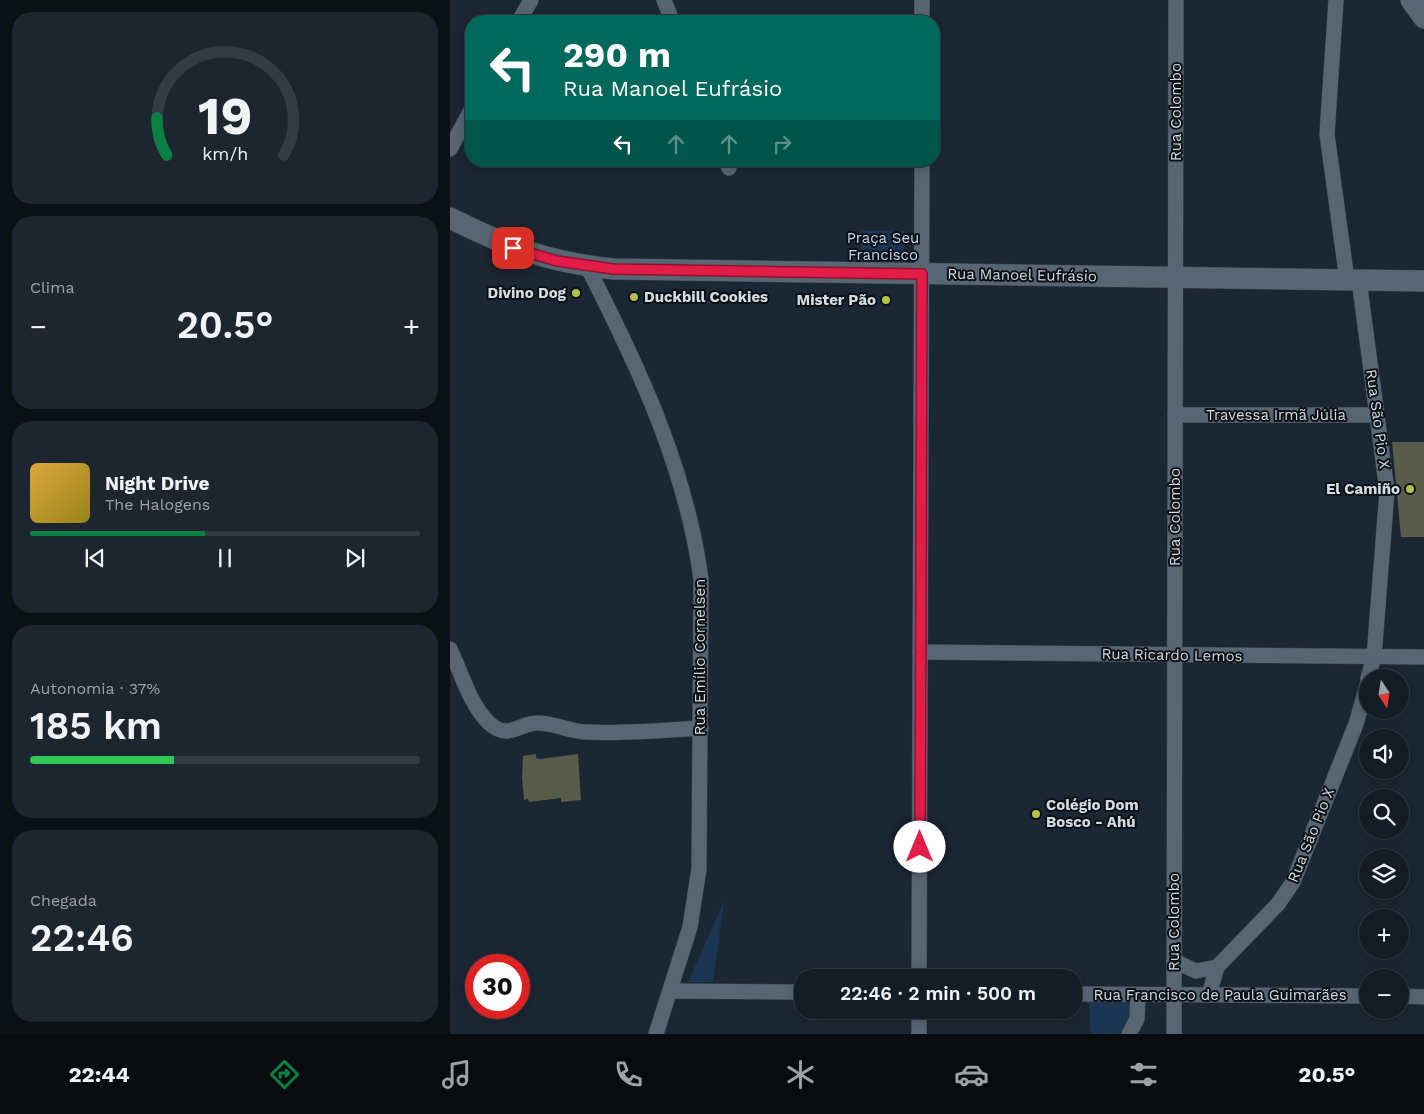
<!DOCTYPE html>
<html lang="pt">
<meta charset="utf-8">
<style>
body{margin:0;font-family:"Work Sans",sans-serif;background:#1d262e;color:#f1f3f6;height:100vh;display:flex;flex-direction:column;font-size:19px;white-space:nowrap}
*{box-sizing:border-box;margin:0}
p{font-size:16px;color:#9da2a7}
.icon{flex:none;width:28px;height:28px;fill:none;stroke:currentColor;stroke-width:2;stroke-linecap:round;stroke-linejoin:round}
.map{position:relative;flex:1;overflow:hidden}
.panel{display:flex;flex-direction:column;gap:12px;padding:12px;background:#0b1015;width:450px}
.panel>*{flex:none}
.hud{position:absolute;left:15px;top:15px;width:475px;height:152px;border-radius:20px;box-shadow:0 2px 12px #0003,0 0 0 1px #333b43;background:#00695c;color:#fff;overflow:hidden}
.needle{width:32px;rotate:168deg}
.tools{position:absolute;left:909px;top:669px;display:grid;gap:10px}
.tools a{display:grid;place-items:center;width:50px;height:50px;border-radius:50%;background:#141d26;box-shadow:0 2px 12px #0003,0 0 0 1px #333b43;font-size:25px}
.speed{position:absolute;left:15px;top:954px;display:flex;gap:10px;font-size:25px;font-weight:700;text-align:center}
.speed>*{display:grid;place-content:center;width:65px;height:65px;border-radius:50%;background:#141d26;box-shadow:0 2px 12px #0003,0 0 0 1px #333b43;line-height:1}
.speed .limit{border:8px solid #d22;background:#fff;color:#111}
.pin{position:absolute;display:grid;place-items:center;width:42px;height:42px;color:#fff;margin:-21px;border-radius:10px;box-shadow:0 2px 8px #0006}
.me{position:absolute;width:55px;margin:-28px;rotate:0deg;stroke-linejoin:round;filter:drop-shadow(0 0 4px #0008)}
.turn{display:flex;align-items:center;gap:18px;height:105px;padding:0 15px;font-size:22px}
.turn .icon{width:65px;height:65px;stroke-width:2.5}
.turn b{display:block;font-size:35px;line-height:42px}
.lanes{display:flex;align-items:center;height:48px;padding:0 15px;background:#0003;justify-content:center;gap:25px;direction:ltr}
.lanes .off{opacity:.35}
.big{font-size:38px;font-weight:600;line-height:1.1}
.panel .widget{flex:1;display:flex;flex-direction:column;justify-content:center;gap:8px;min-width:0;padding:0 18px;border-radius:20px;background:#1d262e}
.panel .dial{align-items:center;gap:0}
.dial svg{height:130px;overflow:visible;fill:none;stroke:#333b43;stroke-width:7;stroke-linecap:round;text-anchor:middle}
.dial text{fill:#f1f3f6;stroke:none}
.song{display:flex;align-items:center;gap:15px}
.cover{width:60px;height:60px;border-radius:8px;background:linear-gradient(135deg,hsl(40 70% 55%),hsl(50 70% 35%))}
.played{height:5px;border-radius:2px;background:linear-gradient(90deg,#0b8043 45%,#333b43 45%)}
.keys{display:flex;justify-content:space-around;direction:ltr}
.heat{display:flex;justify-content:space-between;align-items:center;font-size:28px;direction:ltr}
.charge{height:8px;border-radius:4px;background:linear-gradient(90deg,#34c759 37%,#333b43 0)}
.trip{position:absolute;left:344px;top:969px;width:288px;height:50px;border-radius:20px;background:#141d26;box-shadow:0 2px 12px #0003,0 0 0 1px #333b43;font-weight:600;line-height:50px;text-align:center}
.dock{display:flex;height:80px;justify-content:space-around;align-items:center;background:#080c0f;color:#9da2a7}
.dock .icon{width:35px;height:35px}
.dock .selected{color:#0b8043}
.dock b{font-size:22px;color:#f1f3f6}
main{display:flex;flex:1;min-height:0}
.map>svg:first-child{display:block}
.green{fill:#1b3652}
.building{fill:#595c4a}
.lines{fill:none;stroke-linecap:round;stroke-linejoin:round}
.street-casing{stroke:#36414b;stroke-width:16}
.secondary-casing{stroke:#36414b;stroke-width:22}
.street{stroke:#586674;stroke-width:15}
.secondary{stroke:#586674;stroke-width:21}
.route-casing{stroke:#92132f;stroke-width:12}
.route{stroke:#e11d48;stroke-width:9}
.poi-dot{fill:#b4c24a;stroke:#0a1015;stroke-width:2}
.labels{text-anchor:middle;stroke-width:4;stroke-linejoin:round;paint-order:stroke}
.street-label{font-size:15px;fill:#d3dbe3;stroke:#0a1015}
.park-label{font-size:15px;fill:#c3daf2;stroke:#0a1015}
.poi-label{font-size:15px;font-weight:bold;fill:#d3dbe3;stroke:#0a1015;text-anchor:end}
</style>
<main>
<section class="panel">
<div class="widget dial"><svg viewBox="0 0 100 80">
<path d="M14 69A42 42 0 1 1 86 69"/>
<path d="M14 69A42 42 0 0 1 8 46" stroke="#0b8043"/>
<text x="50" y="56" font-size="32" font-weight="700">19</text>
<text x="50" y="72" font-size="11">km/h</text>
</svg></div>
<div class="widget"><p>Clima</p>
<div class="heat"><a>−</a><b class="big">20.5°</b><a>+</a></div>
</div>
<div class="widget">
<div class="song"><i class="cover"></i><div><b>Night Drive</b><p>The Halogens</p></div></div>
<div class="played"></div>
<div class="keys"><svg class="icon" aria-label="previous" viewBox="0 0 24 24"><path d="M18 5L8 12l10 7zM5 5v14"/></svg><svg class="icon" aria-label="pause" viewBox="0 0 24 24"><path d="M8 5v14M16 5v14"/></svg><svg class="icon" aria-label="next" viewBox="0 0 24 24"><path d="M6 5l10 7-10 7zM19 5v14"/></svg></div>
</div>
<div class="widget"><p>Autonomia · 37%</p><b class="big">185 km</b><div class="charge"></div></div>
<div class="widget"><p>Chegada</p><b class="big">22:46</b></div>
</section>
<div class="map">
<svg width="974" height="1034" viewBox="0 0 974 1034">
<rect width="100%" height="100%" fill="#1b2733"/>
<g class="green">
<path d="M411 231H455L454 263H411Z"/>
<path d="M274 901 263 982H238Z"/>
<path d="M639 1002H681L678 1020 669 1034H641Z"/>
</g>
<g class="building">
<path d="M942 442H974V537H951Z"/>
<path d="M86 754V758L90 759 128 754 131 800 111 802V798L79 802 78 799 74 800 72 778 73 756Z"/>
</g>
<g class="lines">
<defs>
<g id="street">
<path d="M214 0 222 21"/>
<path d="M886 0 877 134 897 280"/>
<path d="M69 21 81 0"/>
<path d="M472 21V0"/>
<path d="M0 149 21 110"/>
<path d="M276 161 279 168"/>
<path d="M137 266C188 366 236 467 251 579L249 869 240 927 206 1034"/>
<path d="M909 280 937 491 924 657 918 678"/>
<path d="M725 415H927"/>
<path d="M0 649C11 672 20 705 39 723 59 741 68 723 88 723 105 723 120 732 137 732 174 734 213 730 251 728"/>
<path d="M470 652 974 657"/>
<path d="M724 961 746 971 767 967"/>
<path d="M469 978 472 161"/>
<path d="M221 991 352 992"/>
<path d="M622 994 918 996"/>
<path d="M759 995 767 967 828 904 843 882 906 724 918 682"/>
<path d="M950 996 974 997"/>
<path d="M469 1034V1010"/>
<path d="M679 1034 687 1019 688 995"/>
<path d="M724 1034 726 0"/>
</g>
<g id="secondary">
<path d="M961 0 974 18"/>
<path d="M0 218C58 247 97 262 163 269L974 281"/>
</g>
</defs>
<use href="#street" class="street-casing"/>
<use href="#secondary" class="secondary-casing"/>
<use href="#street" class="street"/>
<use href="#secondary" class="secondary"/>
</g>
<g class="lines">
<defs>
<path id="route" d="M63 248 107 261 163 269 472 274 470 847"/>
</defs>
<use href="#route" class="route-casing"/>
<use href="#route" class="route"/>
</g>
<g class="poi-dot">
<circle cx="126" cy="293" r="5"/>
<circle cx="184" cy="297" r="5"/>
<circle cx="436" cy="300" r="5"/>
<circle cx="960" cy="489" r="5"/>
<circle cx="586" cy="814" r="5"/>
</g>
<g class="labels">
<g class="street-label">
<text transform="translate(726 112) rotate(-90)" y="5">Rua Colombo</text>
<text transform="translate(572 275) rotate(1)" y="5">Rua Manoel Eufrásio</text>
<text x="826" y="420">Travessa Irmã Júlia</text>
<text transform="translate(928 419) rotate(82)" y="5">Rua São Pio X</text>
<text transform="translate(725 517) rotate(-90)" y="5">Rua Colombo</text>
<text transform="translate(722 655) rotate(1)" y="5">Rua Ricardo Lemos</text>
<text transform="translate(250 657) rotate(-90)" y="5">Rua Emílio Cornelsen</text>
<text transform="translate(861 835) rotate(-68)" y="5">Rua São Pio X</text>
<text transform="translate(724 922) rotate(-90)" y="5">Rua Colombo</text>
<text x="770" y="1000">Rua Francisco de Paula Guimarães</text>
</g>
<g class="park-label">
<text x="433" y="243">Praça Seu<tspan x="433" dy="17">Francisco</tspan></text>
</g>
<g class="poi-label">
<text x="116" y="298">Divino Dog</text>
<text x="194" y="302" text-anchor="start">Duckbill Cookies</text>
<text x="426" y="305">Mister Pão</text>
<text x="950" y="494">El Camiño</text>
<text x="596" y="810" text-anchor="start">Colégio Dom<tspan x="596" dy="17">Bosco - Ahú</tspan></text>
</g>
</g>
</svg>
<div class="tools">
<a><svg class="needle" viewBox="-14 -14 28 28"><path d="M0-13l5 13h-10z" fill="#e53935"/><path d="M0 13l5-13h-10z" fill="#9da2a7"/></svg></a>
<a><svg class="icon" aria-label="sound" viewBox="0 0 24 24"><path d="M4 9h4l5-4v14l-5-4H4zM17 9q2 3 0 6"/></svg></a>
<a><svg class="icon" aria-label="search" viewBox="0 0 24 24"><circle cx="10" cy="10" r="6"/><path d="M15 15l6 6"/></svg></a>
<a><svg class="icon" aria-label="layers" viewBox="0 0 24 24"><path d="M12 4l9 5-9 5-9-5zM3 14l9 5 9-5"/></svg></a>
<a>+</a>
<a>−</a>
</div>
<div class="speed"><div class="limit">30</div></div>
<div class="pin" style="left:63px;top:248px;background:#d93025"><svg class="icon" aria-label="arrive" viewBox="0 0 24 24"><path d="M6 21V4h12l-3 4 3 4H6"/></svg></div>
<svg class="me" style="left:470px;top:847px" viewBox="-20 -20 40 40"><circle r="19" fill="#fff"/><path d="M0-13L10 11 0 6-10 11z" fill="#e11d48"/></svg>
<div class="trip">22:46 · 2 min · 500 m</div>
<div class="hud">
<div class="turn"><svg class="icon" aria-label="left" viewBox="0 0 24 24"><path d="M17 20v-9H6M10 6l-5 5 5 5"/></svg><div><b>290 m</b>Rua Manoel Eufrásio</div></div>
<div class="lanes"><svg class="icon" aria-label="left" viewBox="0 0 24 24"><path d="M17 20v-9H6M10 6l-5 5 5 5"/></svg><svg class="icon off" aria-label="ahead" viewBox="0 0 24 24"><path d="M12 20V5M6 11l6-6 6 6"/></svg><svg class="icon off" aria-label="ahead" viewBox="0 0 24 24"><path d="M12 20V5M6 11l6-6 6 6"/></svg><svg class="icon off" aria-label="right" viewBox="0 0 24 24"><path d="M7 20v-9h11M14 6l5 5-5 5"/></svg></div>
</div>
</div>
</main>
<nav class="dock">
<b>22:44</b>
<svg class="icon selected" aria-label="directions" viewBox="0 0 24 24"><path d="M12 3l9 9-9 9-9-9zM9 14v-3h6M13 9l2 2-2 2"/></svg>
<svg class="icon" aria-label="music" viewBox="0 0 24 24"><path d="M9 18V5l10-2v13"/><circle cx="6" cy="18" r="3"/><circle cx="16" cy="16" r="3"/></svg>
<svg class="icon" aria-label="phone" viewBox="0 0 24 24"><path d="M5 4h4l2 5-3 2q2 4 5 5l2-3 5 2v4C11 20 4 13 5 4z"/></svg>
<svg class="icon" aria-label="climate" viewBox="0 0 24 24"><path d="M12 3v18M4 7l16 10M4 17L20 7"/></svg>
<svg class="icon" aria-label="car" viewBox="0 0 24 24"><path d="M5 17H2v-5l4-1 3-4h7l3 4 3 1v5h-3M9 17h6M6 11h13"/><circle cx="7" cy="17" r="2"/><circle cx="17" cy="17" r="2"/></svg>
<svg class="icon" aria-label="filters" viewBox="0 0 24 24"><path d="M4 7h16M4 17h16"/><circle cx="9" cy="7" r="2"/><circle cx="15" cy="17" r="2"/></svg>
<b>20.5°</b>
</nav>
